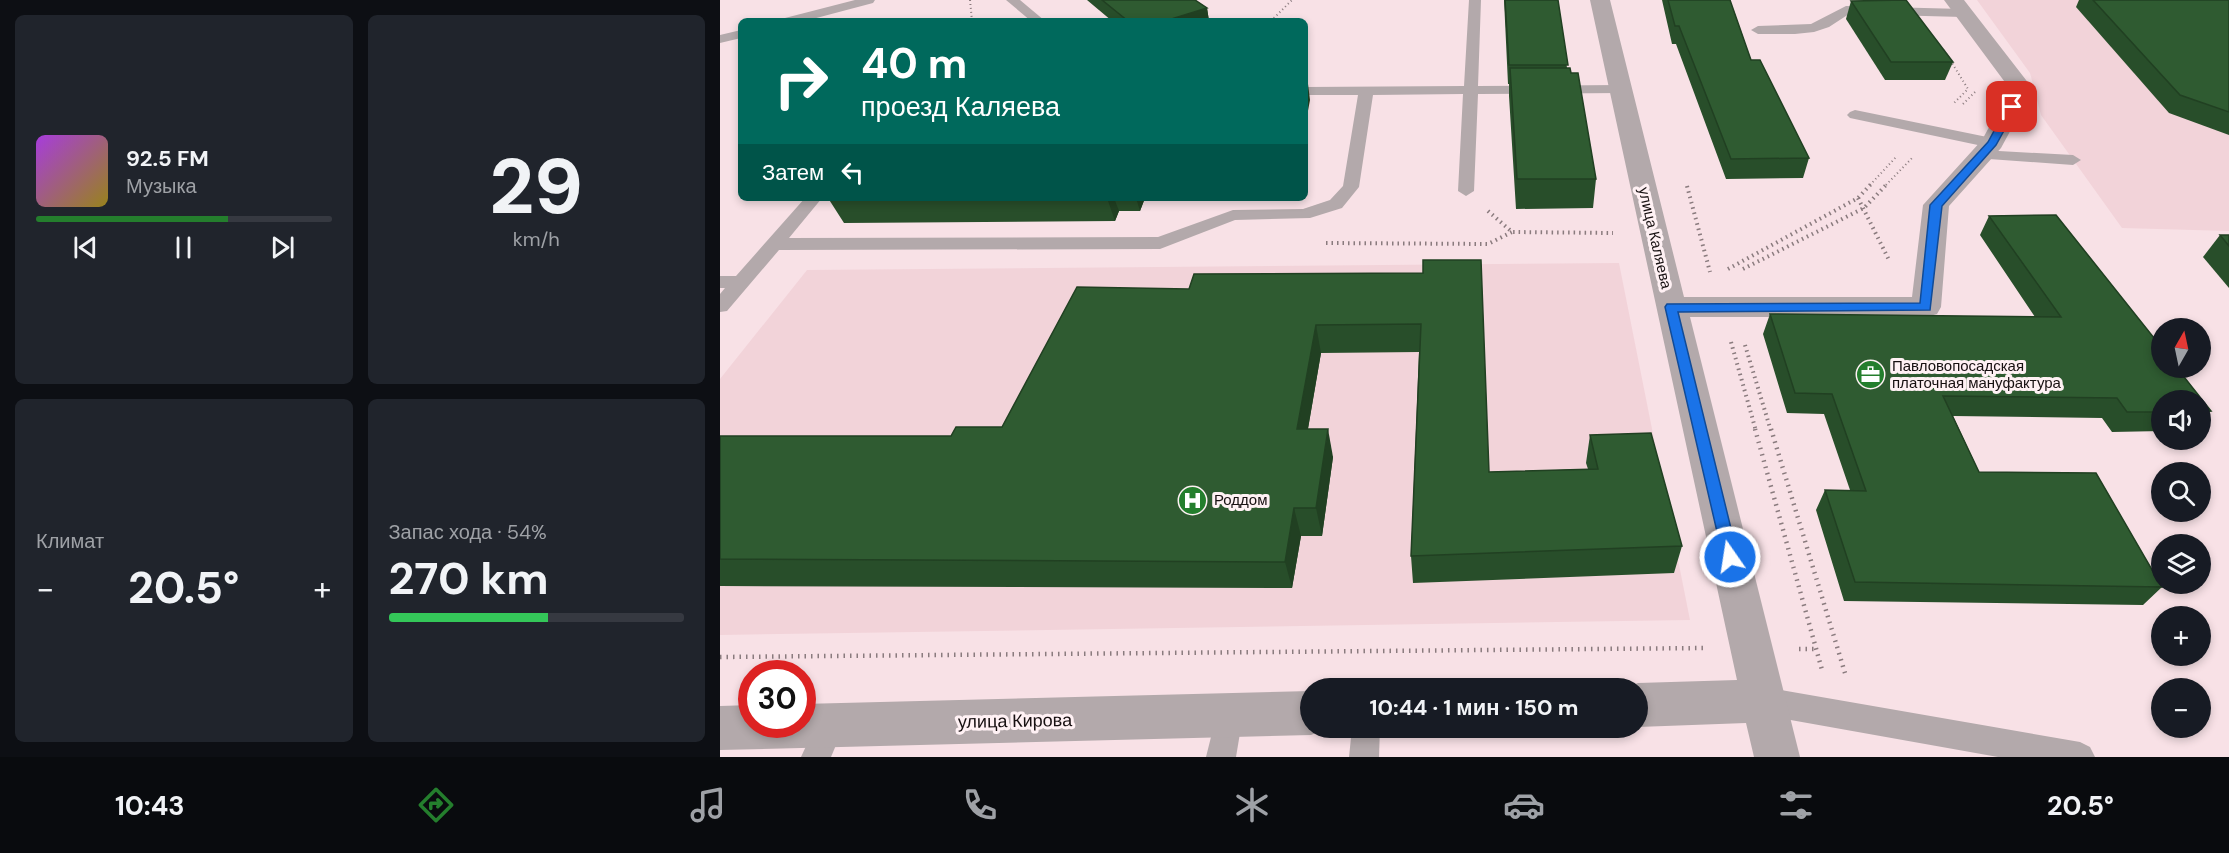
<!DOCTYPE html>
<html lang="ru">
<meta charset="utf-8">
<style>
body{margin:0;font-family:"DM Sans",sans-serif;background:#20242c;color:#f1f3f6;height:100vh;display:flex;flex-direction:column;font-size:22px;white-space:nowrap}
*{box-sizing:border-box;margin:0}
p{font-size:20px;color:#9ea1a6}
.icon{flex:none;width:33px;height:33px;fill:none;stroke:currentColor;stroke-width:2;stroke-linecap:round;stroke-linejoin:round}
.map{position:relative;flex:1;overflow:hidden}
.sheet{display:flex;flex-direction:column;gap:15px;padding:15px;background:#0d0f14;width:720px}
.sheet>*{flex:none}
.guide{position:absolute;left:18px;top:18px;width:570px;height:183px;border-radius:9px;box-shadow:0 3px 9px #0003;background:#00695c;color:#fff;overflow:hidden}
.needle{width:39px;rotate:9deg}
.fabs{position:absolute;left:1431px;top:318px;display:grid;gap:12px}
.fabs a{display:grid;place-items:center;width:60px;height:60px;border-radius:50%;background:#171b24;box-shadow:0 3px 9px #0003;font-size:30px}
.speed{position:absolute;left:18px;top:660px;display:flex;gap:12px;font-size:30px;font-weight:700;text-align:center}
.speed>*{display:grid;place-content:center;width:78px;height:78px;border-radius:50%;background:#171b24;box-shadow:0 3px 9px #0003;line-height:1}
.speed .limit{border:9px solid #d22;background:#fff;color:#111}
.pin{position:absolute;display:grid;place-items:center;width:51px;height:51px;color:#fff;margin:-26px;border-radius:12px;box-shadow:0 3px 9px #0006}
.me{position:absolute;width:66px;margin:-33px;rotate:347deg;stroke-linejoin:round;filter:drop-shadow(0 0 4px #0008)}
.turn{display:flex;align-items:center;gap:21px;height:126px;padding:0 24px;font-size:27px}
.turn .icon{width:78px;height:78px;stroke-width:2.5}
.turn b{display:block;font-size:42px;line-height:51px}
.then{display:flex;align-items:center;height:57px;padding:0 24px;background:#0003;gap:12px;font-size:22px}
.big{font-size:45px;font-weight:700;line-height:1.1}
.sheet .tile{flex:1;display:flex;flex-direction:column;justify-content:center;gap:9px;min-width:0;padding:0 21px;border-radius:9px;background:#20242c}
.sheet .dial{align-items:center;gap:0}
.dial b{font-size:78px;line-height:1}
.song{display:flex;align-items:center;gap:18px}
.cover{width:72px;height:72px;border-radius:9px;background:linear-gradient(135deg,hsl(280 70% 55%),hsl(50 70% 35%))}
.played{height:6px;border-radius:3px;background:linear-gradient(90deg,#247e2d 65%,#363941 65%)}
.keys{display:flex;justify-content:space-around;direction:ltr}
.heat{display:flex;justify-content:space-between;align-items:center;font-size:33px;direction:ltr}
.charge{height:9px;border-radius:4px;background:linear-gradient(90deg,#34c759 54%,#363941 0)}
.sheet .tiles{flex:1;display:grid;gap:15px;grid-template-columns:repeat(2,1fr)}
.trip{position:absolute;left:580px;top:678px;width:348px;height:60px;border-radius:30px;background:#171b24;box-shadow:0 3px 9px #0003;font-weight:700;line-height:60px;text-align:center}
.tab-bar{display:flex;height:96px;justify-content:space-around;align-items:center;background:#090b0e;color:#9ea1a6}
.tab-bar .icon{width:42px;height:42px}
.tab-bar .selected{color:#247e2d}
.tab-bar b{font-size:27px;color:#f1f3f6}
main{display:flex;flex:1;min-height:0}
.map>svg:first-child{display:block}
.built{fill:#f2d3d9}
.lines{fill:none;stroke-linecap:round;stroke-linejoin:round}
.path-far2{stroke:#8a7b7e;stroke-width:2;stroke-dasharray:1 3;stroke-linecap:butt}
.path-far1{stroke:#8a7b7e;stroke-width:4;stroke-dasharray:1.5 4;stroke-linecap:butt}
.path{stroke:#8a7b7e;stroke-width:4.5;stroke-dasharray:1.5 5;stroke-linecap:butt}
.lane{fill:#b3a9ab;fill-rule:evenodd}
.street{fill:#b3a9ab;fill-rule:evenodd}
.wall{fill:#284e2a}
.shaded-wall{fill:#214022}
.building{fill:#2f5b31;stroke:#214022;stroke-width:1.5}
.route{fill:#1a73e8;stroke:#114b97;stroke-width:1.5}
.labels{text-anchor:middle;stroke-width:6;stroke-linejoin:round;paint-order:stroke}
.street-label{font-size:15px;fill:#171011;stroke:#fff1f4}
.poi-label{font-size:15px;fill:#171011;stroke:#fff1f4;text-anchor:start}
.near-street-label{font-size:18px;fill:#171011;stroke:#fff1f4}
</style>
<main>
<section class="sheet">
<div class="tiles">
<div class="tile">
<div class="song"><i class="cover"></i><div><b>92.5 FM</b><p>Музыка</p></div></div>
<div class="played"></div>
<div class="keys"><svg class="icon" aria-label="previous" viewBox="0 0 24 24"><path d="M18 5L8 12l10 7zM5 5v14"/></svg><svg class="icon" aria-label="pause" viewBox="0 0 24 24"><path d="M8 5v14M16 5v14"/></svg><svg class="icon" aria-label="next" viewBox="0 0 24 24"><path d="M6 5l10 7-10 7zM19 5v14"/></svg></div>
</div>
<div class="tile dial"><b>29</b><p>km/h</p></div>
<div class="tile"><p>Климат</p>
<div class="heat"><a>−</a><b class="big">20.5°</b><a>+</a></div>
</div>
<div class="tile"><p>Запас хода · 54%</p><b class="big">270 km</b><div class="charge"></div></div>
</div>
</section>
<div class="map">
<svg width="1509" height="757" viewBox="0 0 1509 757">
<rect width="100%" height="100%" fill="#f8e1e6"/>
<g class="built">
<path d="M1257 0H1509V231L1402 228 1321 115 1310 73Z"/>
<path d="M899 263 970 620 0 635V379L87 270Z"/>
</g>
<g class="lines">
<g class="path-far2">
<path d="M250 0 252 21"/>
<path d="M551 21 572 0"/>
<path d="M1224 50 1248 89 1233 104"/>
<path d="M1243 104 1255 92"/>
<path d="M1150 185 1177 156"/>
<path d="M1166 185 1193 157"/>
</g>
<g class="path-far1">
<path d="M967 186 990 272"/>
<path d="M1138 198 1169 260"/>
<path d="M768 211 792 232 893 233"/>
<path d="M606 243 768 244 792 232"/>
<path d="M1008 269 1138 198 1151 184"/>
<path d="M1023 269 1144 208 1167 184"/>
<path d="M1011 342 1036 431"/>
<path d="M1025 345 1051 431"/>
</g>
<g class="path">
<path d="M1035 429 1102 670"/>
<path d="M1051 429 1125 673"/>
<path d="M1079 649H1096"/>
<path d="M0 657 985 648"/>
</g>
<g class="lane">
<path d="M135 0H155L153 3 85 21H64L65 18Z"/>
<path d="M286 0H300L325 21H311Z"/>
<path d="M749 0H761L758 86 901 85 908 89 901 93 758 94 754 191 746 196 738 191 743 94 653 95 639 187 622 208 590 218 515 220 440 249 59 250 7 311 0 312V294L5 288H0V276H16L85 198H102L69 238 438 237 513 210 583 209 610 200 623 186 638 95H585V87L744 86Z"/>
<path d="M1126 6 1243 9 1249 13 1243 17 1129 14 1109 27 1094 32 1075 34H1038L1031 30 1038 26 1091 24Z"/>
<path d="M21 30V38L0 43V35Z"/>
<path d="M1135 110 1272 138 1280 143 1272 148 1130 118 1127 115 1130 112Z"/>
<path d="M1261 150 1353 155 1361 160 1353 165 1255 158 1253 155 1255 152Z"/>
<path d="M1043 687 1360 742 1370 747 1375 757H1278L1043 715 1033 711 1029 701 1033 691Z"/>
<path d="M509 701 519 705 523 715 516 757H486L499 705Z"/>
<path d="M110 712 120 716 124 726 111 757H81L100 716Z"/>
<path d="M632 728H660L659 757H629Z"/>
</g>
<g class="street">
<path d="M870 0H890L964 297H1192L1203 205 1262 140 1290 89 1224 0H1244L1313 89 1281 148 1229 206 1221 307 1217 314 1206 317H970L1080 757H1034L1026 723 918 727V688H905L918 683 1017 680Z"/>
<path d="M591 691V728H607L591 735 0 750V706L32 705V724H82V704Z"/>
</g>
</g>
<g class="wall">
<path d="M367 0H475L487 8 489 21H392Z"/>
<path d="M784 0H838L847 68 876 179 873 208 796 209 789 96V84H788Z"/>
<path d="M942 0H1010L1031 60 1089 158 1083 178 1006 179 956 44H952Z"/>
<path d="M1359 0H1509V135L1449 113 1356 7Z"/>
<path d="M1131 1 1233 62 1225 80H1165L1126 19Z"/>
<path d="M108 198H425L420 211H399L395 221 124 223Z"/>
<path d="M1336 215 1442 348V368H1457L1491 411 1480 423V400H1442V431L1392 432 1382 418 1233 416 1259 472 1376 473 1442 587 1423 605 1124 601 1096 510 1105 490H1130L1104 414 1067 413 1043 334 1050 314 1315 317 1260 235 1269 216Z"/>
<path d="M1500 235H1509V288L1483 257Z"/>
<path d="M703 273 769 472 868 469 866 463 870 435 962 546 954 573 693 583 691 556 699 352 601 353 588 429 613 457 602 536H581L572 588 0 586V436H231L282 427 469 289Z"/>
</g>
<g class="shaded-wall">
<path d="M487 8 489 21H445Z"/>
<path d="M587 76 590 100 585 127V85Z"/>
<path d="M387 198H394L399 211 395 221Z"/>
<path d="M416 198H425L420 211Z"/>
<path d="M596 325 601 353 583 457 577 429Z"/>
<path d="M608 429 613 457 602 536 596 508Z"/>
<path d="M574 508 581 536 572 588 565 562Z"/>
</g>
<g class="building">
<path d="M382 0H475L487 8 445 21H408Z"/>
<path d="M785 0H838L848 65H789Z"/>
<path d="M948 0H1010L1031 60H1040L1089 158 1011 159 959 26H955Z"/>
<path d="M1186 0 1233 62H1171L1131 1Z"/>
<path d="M1373 0H1509V112L1460 95Z"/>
<path d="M790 68H850L851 73H858L876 179H797Z"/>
<path d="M1336 215 1442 348V368H1457L1491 411H1480V400H1442V412H1407L1397 398 1223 396 1259 472 1376 473 1442 587 1135 582 1105 490 1146 491 1112 394 1075 393 1050 314 1341 317 1269 216Z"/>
<path d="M1500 235H1509V246Z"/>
<path d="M703 260H761L769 472 878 469 870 435 931 433 962 546 691 556 701 324 596 325 577 429H608L596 508H574L565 562 0 559V436H231L236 427H282L357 287 469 289 474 274 703 273Z"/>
</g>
<path class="route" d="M1292 104 1297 107 1276 145 1222 206 1210 310 958 312 1018 557 1015 562 1010 564 1004 562 945 307 947 304 1200 303 1210 205 1268 142 1287 107Z"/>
<defs>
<symbol id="office-disc" viewBox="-11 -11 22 22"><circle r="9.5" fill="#247e2d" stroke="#fff1f4"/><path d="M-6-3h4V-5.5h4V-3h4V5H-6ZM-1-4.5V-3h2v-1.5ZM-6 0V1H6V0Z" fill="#fff"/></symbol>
<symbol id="hospital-disc" viewBox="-11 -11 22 22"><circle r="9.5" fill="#247e2d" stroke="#fff1f4"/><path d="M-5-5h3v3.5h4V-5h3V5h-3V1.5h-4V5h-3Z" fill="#fff"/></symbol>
</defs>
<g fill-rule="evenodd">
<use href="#office-disc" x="1134" y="358" width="33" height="33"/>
<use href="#hospital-disc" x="456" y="484" width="33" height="33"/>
</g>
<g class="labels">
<g class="street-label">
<text transform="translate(935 238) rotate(77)" y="5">улица Каляева</text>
</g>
<g class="poi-label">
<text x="1172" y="371">Павловопосадская<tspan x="1172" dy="17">платочная мануфактура</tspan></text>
<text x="494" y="505">Роддом</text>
</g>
<g class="near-street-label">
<text transform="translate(295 721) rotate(-1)" y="6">улица Кирова</text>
</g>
</g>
</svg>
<div class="fabs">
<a><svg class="needle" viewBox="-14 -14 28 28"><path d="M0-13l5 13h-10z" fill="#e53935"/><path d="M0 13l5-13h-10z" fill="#9ea1a6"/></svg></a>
<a><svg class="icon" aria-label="sound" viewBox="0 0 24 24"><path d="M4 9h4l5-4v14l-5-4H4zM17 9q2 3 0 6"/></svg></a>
<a><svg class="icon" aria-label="search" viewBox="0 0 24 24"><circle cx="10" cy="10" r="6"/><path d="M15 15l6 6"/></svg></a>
<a><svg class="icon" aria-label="layers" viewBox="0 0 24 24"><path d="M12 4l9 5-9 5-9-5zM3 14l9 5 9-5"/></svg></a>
<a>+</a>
<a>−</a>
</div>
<div class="speed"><div class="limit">30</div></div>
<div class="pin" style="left:1292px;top:107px;background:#d93025"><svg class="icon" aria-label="arrive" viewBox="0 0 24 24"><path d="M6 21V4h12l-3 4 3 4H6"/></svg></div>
<svg class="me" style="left:1010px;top:557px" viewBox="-20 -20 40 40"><circle r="17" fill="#1a73e8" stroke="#fff" stroke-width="3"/><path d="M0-11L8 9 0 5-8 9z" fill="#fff"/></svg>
<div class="trip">10:44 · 1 мин · 150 m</div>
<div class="guide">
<div class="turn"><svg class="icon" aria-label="right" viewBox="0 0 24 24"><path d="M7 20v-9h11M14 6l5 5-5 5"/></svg><div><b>40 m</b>проезд Каляева</div></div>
<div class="then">Затем<svg class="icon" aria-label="left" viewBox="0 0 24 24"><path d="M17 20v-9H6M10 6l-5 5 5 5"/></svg></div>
</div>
</div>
</main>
<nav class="tab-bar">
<b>10:43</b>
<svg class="icon selected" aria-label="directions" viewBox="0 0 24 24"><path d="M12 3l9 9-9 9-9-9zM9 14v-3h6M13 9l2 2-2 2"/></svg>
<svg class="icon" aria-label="music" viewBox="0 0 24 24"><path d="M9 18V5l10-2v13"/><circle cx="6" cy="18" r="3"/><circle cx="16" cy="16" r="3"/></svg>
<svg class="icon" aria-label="phone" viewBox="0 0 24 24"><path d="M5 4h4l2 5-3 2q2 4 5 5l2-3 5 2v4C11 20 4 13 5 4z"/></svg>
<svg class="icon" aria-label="climate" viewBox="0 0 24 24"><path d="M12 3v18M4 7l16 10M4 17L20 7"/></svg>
<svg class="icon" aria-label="car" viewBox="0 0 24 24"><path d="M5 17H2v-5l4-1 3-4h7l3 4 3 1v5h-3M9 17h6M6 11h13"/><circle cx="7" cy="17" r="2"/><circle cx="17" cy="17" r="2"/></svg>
<svg class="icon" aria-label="filters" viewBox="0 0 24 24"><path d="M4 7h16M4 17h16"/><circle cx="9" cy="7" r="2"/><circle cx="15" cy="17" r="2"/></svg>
<b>20.5°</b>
</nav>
